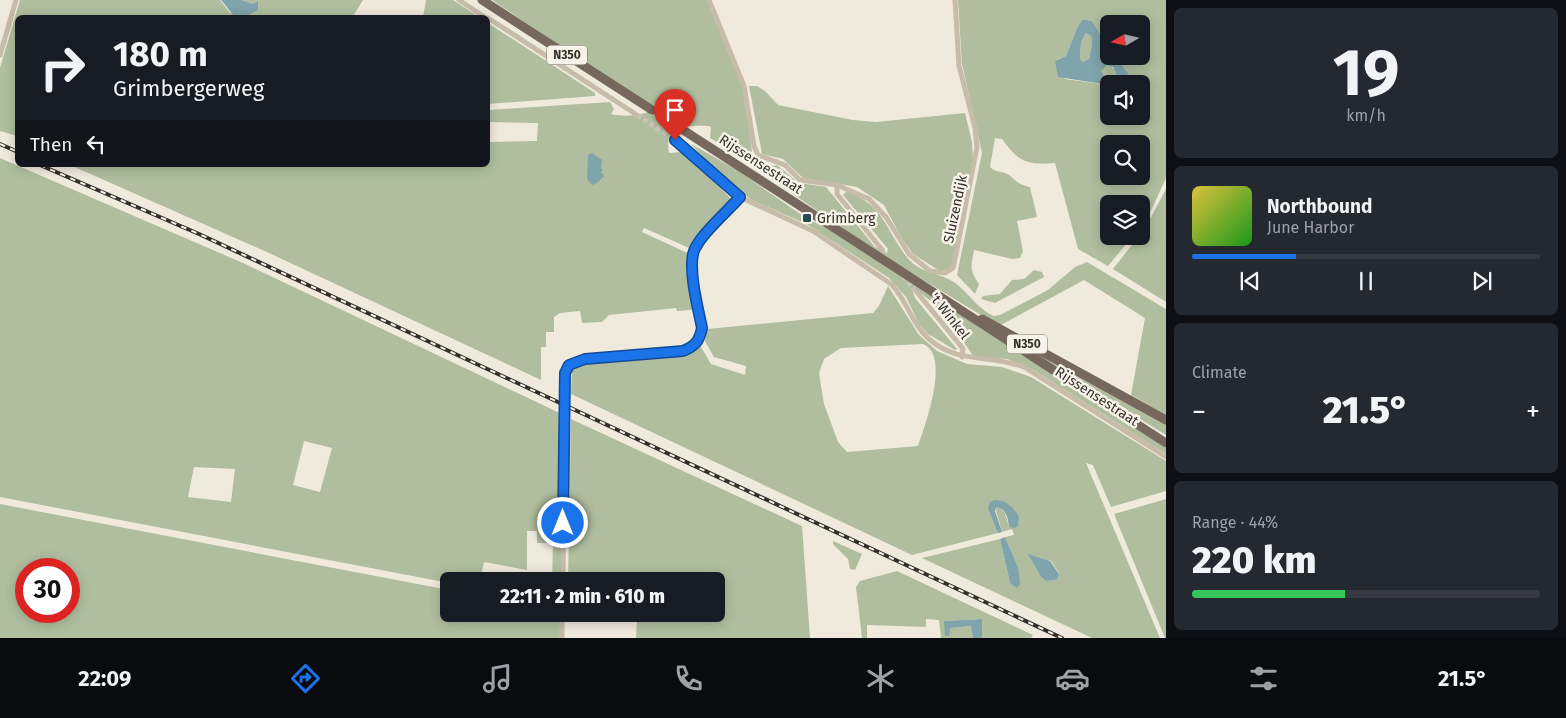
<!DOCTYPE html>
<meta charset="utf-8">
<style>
body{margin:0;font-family:"Fira Sans",sans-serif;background:#242831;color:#f1f3f6;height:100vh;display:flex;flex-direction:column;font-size:19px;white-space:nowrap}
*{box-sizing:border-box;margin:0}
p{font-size:16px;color:#9ea1a6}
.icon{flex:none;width:28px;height:28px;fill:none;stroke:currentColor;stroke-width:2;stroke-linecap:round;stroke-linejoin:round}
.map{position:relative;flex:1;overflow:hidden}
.side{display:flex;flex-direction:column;gap:8px;padding:8px;background:#0d0f14;width:400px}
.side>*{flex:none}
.banner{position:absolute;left:15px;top:15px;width:475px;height:152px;border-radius:8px;box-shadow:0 2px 12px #0003;background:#171b24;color:#f1f3f6;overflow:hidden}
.needle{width:32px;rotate:261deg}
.buttons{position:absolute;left:1100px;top:15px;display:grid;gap:10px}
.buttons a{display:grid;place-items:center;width:50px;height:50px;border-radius:8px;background:#171b24;box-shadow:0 2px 12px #0003;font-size:25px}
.speed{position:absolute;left:15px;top:558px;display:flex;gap:10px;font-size:25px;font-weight:700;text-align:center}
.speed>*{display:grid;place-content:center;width:65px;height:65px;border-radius:50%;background:#171b24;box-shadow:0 2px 12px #0003;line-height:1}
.speed .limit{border:8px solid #d22;background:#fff;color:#111}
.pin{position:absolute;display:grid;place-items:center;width:42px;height:42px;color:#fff;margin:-51px -21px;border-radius:50% 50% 50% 0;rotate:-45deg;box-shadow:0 0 5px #0007}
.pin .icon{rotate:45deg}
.me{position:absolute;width:55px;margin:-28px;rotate:0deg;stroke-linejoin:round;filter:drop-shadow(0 0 4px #0008)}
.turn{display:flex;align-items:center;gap:18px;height:105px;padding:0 15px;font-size:22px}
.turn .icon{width:65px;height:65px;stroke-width:2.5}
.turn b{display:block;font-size:35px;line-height:42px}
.then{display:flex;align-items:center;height:48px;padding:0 15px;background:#0003;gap:10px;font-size:19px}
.big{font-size:38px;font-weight:800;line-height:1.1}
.side .card{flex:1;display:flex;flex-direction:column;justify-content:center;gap:8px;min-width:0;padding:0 18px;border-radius:8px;background:#242831}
.side .dial{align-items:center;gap:0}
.dial b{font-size:65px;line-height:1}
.song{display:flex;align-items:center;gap:15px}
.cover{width:60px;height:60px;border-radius:8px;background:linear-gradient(135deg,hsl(50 70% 55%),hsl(120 70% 35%))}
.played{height:5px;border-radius:2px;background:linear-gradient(90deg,#1a73e8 30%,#363941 30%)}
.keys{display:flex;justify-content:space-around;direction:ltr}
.heat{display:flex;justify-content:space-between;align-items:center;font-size:28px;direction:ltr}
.charge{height:8px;border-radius:4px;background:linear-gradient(90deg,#34c759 44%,#363941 0)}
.trip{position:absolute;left:440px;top:572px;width:285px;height:50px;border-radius:8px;background:#171b24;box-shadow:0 2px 12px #0003;font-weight:800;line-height:50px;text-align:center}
.tabs{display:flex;height:80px;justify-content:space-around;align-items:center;background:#090b0e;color:#9ea1a6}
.tabs .icon{width:35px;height:35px}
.tabs .selected{color:#1a73e8}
.tabs b{font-size:22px;color:#f1f3f6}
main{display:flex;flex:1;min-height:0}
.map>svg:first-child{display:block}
.green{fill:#b0be9f;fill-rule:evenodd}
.water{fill:#7fa4ab;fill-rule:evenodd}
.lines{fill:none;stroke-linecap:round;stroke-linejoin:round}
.street-tunnel{stroke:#cbc4b9;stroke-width:5;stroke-dasharray:5 2.5;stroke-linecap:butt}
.primary-tunnel{stroke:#cbc4b9;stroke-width:9;stroke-dasharray:9 4.5;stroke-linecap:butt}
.street{stroke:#c7bbaa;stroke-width:5}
.primary{stroke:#76685c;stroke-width:9}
.rail-casing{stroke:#352e29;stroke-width:4}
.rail{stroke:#f8f3e9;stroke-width:2;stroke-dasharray:5.5;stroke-linecap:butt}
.route-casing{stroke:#114b97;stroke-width:12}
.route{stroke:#1a73e8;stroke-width:9}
.poi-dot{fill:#224a53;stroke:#f8f3e9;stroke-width:2}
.labels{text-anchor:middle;stroke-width:5;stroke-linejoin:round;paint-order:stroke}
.shield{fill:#f8f3e9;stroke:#706963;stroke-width:1}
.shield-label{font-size:12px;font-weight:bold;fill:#352e29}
.street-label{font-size:14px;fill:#352e29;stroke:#f8f3e9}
.poi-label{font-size:14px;fill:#352e29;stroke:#f8f3e9;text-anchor:start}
</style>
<main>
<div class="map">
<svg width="1166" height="638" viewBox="0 0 1166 638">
<rect width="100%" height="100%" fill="#f0eadd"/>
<g class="green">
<path d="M20 0H220L230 13 253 4 241 0H363L352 18H18L17 136 0 131V68Z"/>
<path d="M426 0H453L479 17H423Z"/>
<path d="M492 0H707L744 91 753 160 752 163 710 138 711 127 709 126C691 125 663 125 669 153L682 152 695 162 733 201 696 251 644 228 642 232 694 256 702 309 677 311 676 308 609 315 602 322 582 323 580 311 560 313 554 317V332H546V347H541V380L269 253 70 165H488V146L490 142 537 141 538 123 488 122V110L610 102 614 109 611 114C628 118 648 115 662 105L663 99 657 105 648 106Z"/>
<path d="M958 0H1166V178L1149 215 1141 225V204H1109V236H1133L1108 266 1078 249 1055 163C1026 165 1019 162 1002 139L995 138 990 167C995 172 999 171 1005 173 1015 177 1013 183 1030 187L1037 217 1017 221 1023 251 1020 258 1012 259 974 250C971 268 969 269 979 284L975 294 957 275 982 153 962 64ZM1083 19 1092 21 1109 48V24H1141V56H1115L1128 73 1133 84H1141V116H1109V85L1065 79 1056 60 1066 56 1077 28ZM1109 144H1141V176H1109Z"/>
<path d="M488 23 595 93V96L488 104Z"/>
<path d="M1086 33 1091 36 1092 44 1089 59 1083 62 1080 59 1081 42Z"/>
<path d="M1110 65 1118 74 1120 81 1104 76 1101 72 1104 66Z"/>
<path d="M749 86H757L765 91 778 105 853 120 876 122 965 113 972 142 973 159 954 262 949 269 940 271 913 254 901 237 884 205 857 187 803 178 783 159 762 154Z"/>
<path d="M691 144 737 170 806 218 804 223 752 200 726 182Z"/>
<path d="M0 158 243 263 566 416 562 581H552L553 543H537V531H527V570L484 562 480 581 449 583 0 497ZM304 441 332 448 320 492 293 485ZM194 467 235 469 231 502 188 497Z"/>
<path d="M777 165 799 183 826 187 875 247 887 253 888 249 843 195 847 191C884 206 885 228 906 256 920 274 935 271 952 281 967 290 977 309 994 316L1000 315 1048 290 1075 267 1087 262 1166 309V415L1131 395 1145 318 1084 280 999 326 874 250 764 174 769 167Z"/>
<path d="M1166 189V302L1113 269 1139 236H1141Z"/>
<path d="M807 219 824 226 1166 448V454L1032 369 1007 359 974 357C964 342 930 291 912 290L915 298 957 349 955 350 928 334 919 324 906 297 889 278 805 223Z"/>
<path d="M1034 270 1042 272 1044 277 995 303 981 299 983 296 1000 294 1012 280 1024 279Z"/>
<path d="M888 286 919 335 937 351 967 364 1002 367 1031 377 1166 461V491L1111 507 1093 465 1086 463 1160 638H1092L922 558 1000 539 1010 583 1018 567 1005 537 1014 535 1012 529 1002 532 995 507H1000L1005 513 1009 527 1019 516 990 502 998 533 912 555 571 394 572 370 584 362 696 350 701 347 711 364 745 375 746 366 714 357 705 341 707 329 873 313 879 306ZM923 344C951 355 925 426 918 446L847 452 838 442 824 404 819 373 824 359 841 348ZM1029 555 1051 561 1059 573 1057 580 1046 581 1041 577Z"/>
<path d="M965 311 1061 368 1166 424V435Z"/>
<path d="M571 419 802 526 810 638H636L637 619 609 616V614H716V581H568Z"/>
<path d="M1166 499V638H1165L1114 514Z"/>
<path d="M0 504 449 590V614H560V638H0ZM26 569H69V611H26Z"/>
<path d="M833 541 862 554 855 570 850 569 848 559 833 544Z"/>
<path d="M897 571 1033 635 1031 638H982L981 619 945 621 950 628 972 626 973 638H941L939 620 926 619V627L867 625V638H862L856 587 860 581Z"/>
</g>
<g class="water">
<path d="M221 0H241L253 4 258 1V10L246 16H234Z"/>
<path d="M1083 19 1092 21 1109 48V56H1115L1128 73 1133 84 1109 85 1058 77 1055 61 1066 56 1077 28ZM1086 33 1091 36 1092 44 1089 59 1083 62 1080 59 1081 42ZM1107 65 1113 67 1120 81 1104 76 1101 71Z"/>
<path d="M592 153 602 160 601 168 603 170 601 172 604 176 597 183 592 185 587 179 588 155Z"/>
<path d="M995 500C1007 500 1012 507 1019 516L1018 526 1015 528 1009 527C1008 518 1006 508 996 507L995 511 1002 532 998 533 988 508 990 502Z"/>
<path d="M1005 537 1018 567 1020 584 1017 588 1010 583 1000 539Z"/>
<path d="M1028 554 1050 561 1059 574 1057 580 1046 581 1041 577Z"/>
<path d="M982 619V638H973L971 626 950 628 949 636H945L944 621Z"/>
</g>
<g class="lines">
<g class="street-tunnel">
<path d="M637 115 671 137"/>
<path d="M903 276 916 291"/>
</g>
<path class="primary-tunnel" d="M652 110 680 128"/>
<g class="street">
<path d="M459 0 486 18"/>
<path d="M709 0 744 86 754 146 758 155 785 165 800 180 837 185 869 199 886 217 909 254 930 271 945 273 953 268 954 264 977 147 975 128 959 66 955 0"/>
<path d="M488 18 637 115"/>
<path d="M0 55 16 0"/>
<path d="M671 137 740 197 813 231 891 284C905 298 910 318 923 333 953 366 988 353 1024 367L1166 457"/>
<path d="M837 185V194L883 251"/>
<path d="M916 291 960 345 963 349 962 357"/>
<path d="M563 581 565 373 569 365 585 359 683 351C695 346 699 342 701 328 698 308 689 274 693 254 697 237 728 211 740 197"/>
<path d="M562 638V614"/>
</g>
<g class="primary">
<path d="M482 0 652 110"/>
<path d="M680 128 1166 443"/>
<path d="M982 319 1166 420"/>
</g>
<defs>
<g id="rail">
<path d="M0 144 18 152"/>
<path d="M40 165 199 234 1062 638"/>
</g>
</defs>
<use href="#rail" class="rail-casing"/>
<use href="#rail" class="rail"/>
</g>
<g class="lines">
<defs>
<path id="route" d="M563 523 565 373 569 365 585 359 683 351C695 346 699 342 702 328 698 308 689 274 693 254 697 237 728 211 740 197L675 140"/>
</defs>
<use href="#route" class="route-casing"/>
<use href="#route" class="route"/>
</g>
<rect class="poi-dot" x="802" y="213" width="10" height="10" rx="2.5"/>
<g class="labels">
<g class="shield">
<rect x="547" y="45.5" width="40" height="19" rx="4"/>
<rect x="1007" y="334.5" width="40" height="19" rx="4"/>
</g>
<g class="shield-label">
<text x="567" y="59">N350</text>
<text x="1027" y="348">N350</text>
</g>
<g class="street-label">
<text transform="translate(761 164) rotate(33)" y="5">Rijssensestraat</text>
<text transform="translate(955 209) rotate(-78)" y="5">Sluizendijk</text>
<text transform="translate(950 316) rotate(52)" y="5">'t Winkel</text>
<text transform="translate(1097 396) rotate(33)" y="5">Rijssensestraat</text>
</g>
<g class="poi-label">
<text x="817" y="223">Grimberg</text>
</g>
</g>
</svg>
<div class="buttons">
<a><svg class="needle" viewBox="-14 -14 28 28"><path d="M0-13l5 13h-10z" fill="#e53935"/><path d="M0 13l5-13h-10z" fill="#9ea1a6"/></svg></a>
<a><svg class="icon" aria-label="sound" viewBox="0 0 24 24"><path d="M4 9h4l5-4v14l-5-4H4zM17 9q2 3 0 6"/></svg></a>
<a><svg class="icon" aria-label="search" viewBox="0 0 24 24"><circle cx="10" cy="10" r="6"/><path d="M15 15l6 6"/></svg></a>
<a><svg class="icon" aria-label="layers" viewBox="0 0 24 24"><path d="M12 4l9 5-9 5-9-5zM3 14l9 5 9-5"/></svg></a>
</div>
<div class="speed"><div class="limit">30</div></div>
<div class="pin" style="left:675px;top:140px;background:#d93025"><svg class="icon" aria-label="arrive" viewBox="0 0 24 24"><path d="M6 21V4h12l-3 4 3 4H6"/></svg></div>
<svg class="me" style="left:563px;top:523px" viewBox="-20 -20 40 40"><circle r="17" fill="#1a73e8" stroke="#fff" stroke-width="3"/><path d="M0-11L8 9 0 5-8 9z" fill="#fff"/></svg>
<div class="trip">22:11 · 2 min · 610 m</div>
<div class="banner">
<div class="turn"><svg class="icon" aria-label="right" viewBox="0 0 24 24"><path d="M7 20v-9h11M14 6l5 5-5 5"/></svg><div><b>180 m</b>Grimbergerweg</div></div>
<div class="then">Then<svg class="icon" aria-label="left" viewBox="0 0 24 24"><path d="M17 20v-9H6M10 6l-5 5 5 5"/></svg></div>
</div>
</div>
<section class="side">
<div class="card dial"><b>19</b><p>km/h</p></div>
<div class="card">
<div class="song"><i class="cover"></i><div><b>Northbound</b><p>June Harbor</p></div></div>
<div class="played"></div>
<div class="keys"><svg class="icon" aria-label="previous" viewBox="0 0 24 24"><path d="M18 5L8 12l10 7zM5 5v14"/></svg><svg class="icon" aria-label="pause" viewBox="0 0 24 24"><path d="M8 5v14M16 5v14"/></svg><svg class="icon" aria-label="next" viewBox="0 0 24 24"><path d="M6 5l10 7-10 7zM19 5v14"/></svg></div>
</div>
<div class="card"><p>Climate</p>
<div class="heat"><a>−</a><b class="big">21.5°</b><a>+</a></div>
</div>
<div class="card"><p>Range · 44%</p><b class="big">220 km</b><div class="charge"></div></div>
</section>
</main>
<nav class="tabs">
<b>22:09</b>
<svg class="icon selected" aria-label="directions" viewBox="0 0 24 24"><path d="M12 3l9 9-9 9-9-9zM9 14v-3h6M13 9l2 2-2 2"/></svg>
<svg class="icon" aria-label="music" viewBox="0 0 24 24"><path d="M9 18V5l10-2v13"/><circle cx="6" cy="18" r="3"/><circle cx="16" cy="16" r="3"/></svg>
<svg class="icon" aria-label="phone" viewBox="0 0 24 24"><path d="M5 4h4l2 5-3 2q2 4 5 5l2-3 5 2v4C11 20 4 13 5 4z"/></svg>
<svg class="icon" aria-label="climate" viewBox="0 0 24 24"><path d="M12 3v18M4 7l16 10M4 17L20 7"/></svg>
<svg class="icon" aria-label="car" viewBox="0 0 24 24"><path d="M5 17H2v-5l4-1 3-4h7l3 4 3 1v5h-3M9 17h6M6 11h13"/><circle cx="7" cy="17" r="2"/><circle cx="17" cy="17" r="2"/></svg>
<svg class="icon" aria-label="filters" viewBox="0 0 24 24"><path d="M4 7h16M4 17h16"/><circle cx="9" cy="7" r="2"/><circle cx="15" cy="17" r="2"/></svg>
<b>21.5°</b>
</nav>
